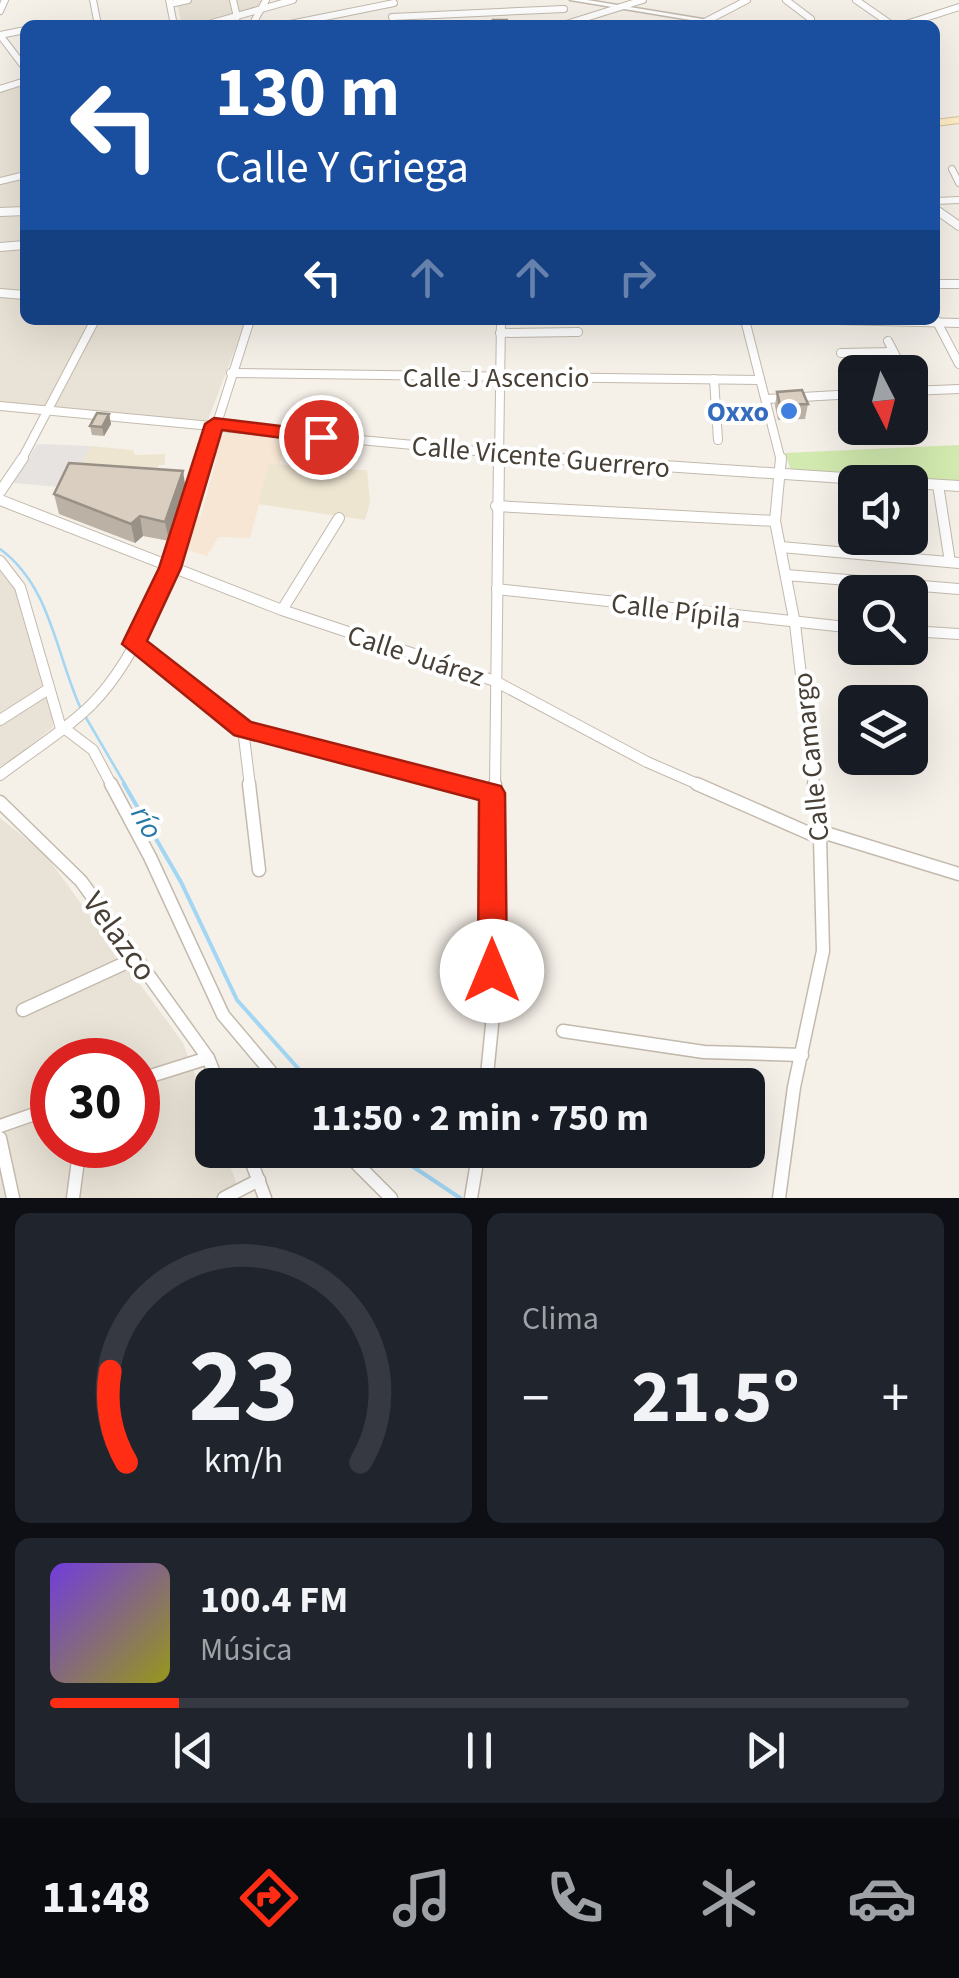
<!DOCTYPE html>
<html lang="es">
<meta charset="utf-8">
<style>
body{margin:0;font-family:"Source Sans 3",sans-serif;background:#20242c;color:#f1f3f6;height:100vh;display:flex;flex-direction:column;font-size:38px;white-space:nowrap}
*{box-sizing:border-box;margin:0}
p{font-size:32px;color:#9ea1a6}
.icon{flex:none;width:55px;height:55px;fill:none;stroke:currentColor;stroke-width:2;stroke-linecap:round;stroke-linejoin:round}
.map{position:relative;height:1198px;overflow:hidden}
.sheet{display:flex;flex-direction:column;gap:15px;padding:15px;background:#0d0f14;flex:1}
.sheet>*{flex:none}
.banner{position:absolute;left:20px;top:20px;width:920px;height:305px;border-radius:15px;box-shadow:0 10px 40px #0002;background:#1a4fa0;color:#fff;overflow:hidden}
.needle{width:65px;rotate:174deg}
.buttons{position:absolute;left:838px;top:355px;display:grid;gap:20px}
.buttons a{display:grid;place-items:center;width:90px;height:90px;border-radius:15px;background:#171b24;box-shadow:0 10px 40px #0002;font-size:50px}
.speed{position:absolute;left:30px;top:1038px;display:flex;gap:20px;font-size:50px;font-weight:700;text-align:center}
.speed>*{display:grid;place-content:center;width:130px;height:130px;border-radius:50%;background:#171b24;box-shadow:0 10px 40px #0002;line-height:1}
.speed .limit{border:15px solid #d22;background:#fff;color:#111}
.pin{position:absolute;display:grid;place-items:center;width:85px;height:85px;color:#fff;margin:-42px;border:5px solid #fff;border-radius:50%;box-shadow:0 2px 10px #0007}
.me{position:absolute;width:110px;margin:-55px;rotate:0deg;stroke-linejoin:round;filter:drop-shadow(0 0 8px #0008)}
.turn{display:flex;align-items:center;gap:35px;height:210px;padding:0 30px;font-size:45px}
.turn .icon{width:130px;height:130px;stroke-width:2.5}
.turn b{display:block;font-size:70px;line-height:85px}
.lanes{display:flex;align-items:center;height:95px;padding:0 30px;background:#0003;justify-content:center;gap:50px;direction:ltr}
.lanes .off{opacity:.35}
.big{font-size:75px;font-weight:700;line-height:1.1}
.sheet .tile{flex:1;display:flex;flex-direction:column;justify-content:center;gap:15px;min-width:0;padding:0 35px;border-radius:15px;background:#20242c}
.sheet .dial{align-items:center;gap:0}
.dial svg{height:260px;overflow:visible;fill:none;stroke:#363941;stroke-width:7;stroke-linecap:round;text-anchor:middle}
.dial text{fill:#f1f3f6;stroke:none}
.song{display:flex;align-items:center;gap:30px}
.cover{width:120px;height:120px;border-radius:15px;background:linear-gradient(135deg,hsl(260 70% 55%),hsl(60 70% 35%))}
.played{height:10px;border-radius:5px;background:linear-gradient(90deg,#ff2d14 15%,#363941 15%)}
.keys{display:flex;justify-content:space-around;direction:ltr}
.heat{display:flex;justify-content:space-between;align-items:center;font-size:55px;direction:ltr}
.sheet .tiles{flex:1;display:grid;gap:15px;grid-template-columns:1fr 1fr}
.tile:last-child{grid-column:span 2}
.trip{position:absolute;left:195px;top:1068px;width:570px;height:100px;border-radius:15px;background:#171b24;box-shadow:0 10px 40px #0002;font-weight:700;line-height:100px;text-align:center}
.tab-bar{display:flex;height:160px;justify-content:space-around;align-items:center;background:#090b0e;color:#9ea1a6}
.tab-bar .icon{width:70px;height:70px}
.tab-bar .on{color:#ff2d14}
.tab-bar b{font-size:45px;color:#f1f3f6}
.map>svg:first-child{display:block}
.residential{fill:#e9e2d6;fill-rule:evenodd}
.commercial{fill:#f7e6d3}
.education{fill:#eee5d1}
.green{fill:#d2eaaf}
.parking{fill:#e6e3e0}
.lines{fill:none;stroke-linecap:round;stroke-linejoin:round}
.stream-far1{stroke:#a2d6f3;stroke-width:2.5}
.stream{stroke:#a2d6f3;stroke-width:4}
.minor-far3-casing{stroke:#c3baad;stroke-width:8}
.minor-far2-casing{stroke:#c3baad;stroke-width:10}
.minor-far1-casing{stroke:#c3baad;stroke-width:12}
.minor-casing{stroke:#c3baad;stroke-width:15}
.tertiary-casing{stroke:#c3baad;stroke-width:3}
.secondary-casing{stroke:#d9c598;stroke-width:2}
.minor-far3{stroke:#fff;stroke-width:6}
.minor-far2{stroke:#fff;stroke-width:8}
.minor-far1{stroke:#fff;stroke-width:10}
.minor{stroke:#fff;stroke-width:12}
.tertiary{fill:#fff;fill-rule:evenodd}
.secondary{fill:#ffefc7;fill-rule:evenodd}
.wall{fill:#bbb1a5}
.shaded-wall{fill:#999086}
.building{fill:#dacec0;stroke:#999086;stroke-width:2.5}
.route{fill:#ff2d14;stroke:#a61d0d;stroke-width:2.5}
.shop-dot{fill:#3f7fe0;stroke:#fff;stroke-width:4}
.labels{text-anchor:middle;stroke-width:8;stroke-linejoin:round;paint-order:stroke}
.street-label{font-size:28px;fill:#484036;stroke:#fff}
.shop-label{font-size:28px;font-weight:bold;fill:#366cbe;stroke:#fff;text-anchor:end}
.water-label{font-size:30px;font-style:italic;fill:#2878a8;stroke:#fff}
.near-street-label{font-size:32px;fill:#484036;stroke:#fff}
</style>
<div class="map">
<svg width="959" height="1198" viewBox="0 0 959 1198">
<rect width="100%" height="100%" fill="#f5f0e8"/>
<g class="residential">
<path d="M176 0H264L257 9 198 25H182Z"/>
<path d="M25 80V320H246L206 425 0 410V88Z"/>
<path d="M0 565 20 595 42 686 51 706 53 727 0 770Z"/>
<path d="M0 818 44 853 183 1043 212 1120V1150H224L242 1198H0ZM52 1060H138V1145H52Z"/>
</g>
<path class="commercial" d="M229 431 285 437 280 465 270 463 250 538 218 537 207 556 185 549 194 517 201 516 217 457H211L214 441Z"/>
<g class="education">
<path d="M327 441H336L330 469 367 470 370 502 365 520 258 504 269 463 320 469Z"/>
<path d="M90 446 133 450 135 455 165 454V465H159L155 474 78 470Z"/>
</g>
<path class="green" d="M959 445V484L792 473 785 453Z"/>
<path class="parking" d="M37 444 90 446 71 488 13 483Z"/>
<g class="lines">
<g class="stream-far1">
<path d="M0 549C51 586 56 655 81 709"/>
<path d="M85 716 126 786"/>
</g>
<g class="stream">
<path d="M124 784 181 882 237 1000 313 1085"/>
<path d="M388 1150 460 1198"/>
</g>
<defs>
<g id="minor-far3">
<path d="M93 0 98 25"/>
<path d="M169 0 174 25"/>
<path d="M233 0 237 17"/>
<path d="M786 0 811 19"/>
<path d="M856 0 892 25"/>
<path d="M170 4 188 0"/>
<path d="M0 11 5 0"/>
<path d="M392 17 564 9"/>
<path d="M52 25 56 24"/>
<path d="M205 25 293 0"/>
<path d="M252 25 266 0"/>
<path d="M285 25 394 3"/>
<path d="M563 25 643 0"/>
<path d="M699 25 747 0"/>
<path d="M903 25 959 7"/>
<path d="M0 35 25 68"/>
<path d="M0 35 25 30"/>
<path d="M0 89 25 81"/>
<path d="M952 169 959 183"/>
<path d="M0 181 25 175"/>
<path d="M935 201 959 200"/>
</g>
<g id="minor-far2">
<path d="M935 209 959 226"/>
<path d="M0 212 25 211"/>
<path d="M0 247 25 245"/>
<path d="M935 284H959"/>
<path d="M0 293 25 295"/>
<path d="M745 320 781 461"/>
<path d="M838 320 959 323"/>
<path d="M936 320 959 364"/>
<path d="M500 333 578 332"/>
<path d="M888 341 904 372"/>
<path d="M841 353 893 352"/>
<path d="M231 373 760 380"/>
<path d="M714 379 718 440"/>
<path d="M910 391 959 389"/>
<path d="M767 399 855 394"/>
<path d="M0 406 583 461"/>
<path d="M21 461 95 320"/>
<path d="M205 461 250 320"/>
<path d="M499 461 501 320"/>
</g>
<g id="minor-far1">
<path d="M545 458 904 482"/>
<path d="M781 458 775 521 795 624 814 786"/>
<path d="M910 483 959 486"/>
<path d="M938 485 950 562"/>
<path d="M0 492 23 458"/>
<path d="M0 500 282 610 495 681 647 762 702 786"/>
<path d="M496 506 775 521"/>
<path d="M781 547 959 563"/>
<path d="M0 561 20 587 60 725"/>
<path d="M786 575 959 589"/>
<path d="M497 589 855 628"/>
<path d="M282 610 339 518"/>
<path d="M910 631 959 634"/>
<path d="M134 644 243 729 466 786"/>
<path d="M0 720 47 690"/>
<path d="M60 725 93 750 112 786"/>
<path d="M243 729 250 786"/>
<path d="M0 775C30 752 66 730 92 704 151 644 180 536 205 458"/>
<path d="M495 786 499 458"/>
</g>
<g id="minor">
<path d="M111 784 150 857 223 1015 282 1085"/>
<path d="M249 784 259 870"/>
<path d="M456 784 492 793"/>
<path d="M697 784 820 838"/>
<path d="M0 802 81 881 208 1058 219 1085"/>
<path d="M819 831 959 874"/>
<path d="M23 1010 136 958"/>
<path d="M563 1031 704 1052 802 1055"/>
<path d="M138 1080 208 1058"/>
<path d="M486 1085 492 1025 495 784"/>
<path d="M0 1126 52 1108"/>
<path d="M0 1138 13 1198"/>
<path d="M247 1150 265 1198"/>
<path d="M343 1150 391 1198"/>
<path d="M73 1198 80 1145"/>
<path d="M224 1198 259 1180"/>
<path d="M471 1198 479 1150"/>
<path d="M779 1198 794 1087 823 951 820 838 814 784"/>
</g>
<path id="tertiary" d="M570 0H587L739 25H721Z"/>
<path id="secondary" d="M959 117V123L935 126V120Z"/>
</defs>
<use href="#minor-far3" class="minor-far3-casing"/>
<use href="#minor-far2" class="minor-far2-casing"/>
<use href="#minor-far1" class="minor-far1-casing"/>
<use href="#minor" class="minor-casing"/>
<use href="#tertiary" class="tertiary-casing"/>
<use href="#secondary" class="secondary-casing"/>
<use href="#minor-far3" class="minor-far3"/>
<use href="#minor-far2" class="minor-far2"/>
<use href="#minor-far1" class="minor-far1"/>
<use href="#minor" class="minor"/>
<use href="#tertiary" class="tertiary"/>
<use href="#secondary" class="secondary"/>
</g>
<g class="wall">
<path d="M777 392 808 404 805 419 778 420 775 406Z"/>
<path d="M109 414 111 424 104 436 92 435 90 426Z"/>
<path d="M186 490 169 541 143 536 135 543 59 514 54 494Z"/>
</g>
<g class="shaded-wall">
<path d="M109 414 111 424 104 436 102 427Z"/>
<path d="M183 471 186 490 169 541 165 522Z"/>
<path d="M140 516 143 536 135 543 131 524Z"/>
</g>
<g class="building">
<path d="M493 20H507L508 25H494Z"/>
<path d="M802 390 808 404 780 405 777 392Z"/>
<path d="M97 413 109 414 102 427 90 426Z"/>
<path d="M69 463 183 471 165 522 140 516 131 524 54 494Z"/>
</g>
<path class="route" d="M214 418 321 431 331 437 321 443 222 430 181 568 147 641 251 722 501 786 505 793 507 971 503 980 492 984 482 980 478 971 479 800 234 735 122 644 159 568 205 424Z"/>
<circle class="shop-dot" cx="789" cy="411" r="10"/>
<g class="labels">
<g class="street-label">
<text x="496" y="387">Calle J Ascencio</text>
<text transform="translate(541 456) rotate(5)" y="10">Calle Vicente Guerrero</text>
<text transform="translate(676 610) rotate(7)" y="10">Calle Pípila</text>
<text transform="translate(416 655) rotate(18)" y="10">Calle Juárez</text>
<text transform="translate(810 757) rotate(-96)" y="10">Calle Camargo</text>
</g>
<g class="shop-label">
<text x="769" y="421">Oxxo</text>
</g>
<g class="water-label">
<text transform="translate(147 822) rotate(60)" y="10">río</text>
</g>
<g class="near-street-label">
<text transform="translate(120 936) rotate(54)" y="11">Velazco</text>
</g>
</g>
</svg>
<div class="buttons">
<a><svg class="needle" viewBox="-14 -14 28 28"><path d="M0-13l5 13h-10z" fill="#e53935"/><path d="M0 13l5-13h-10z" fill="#9ea1a6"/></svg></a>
<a><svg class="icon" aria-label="sound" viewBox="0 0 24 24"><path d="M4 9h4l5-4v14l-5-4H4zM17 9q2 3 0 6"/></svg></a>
<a><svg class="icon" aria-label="search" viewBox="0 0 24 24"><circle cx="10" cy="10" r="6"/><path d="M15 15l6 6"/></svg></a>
<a><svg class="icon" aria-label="layers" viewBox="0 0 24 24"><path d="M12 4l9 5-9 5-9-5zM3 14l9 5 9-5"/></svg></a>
</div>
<div class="speed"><div class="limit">30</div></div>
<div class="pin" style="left:321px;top:437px;background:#d93025"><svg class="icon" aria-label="arrive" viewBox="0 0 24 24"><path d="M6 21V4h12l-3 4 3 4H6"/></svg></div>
<svg class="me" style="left:492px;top:971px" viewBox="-20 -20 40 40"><circle r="19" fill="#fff"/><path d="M0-13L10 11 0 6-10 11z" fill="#ff2d14"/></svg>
<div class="trip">11:50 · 2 min · 750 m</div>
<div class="banner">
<div class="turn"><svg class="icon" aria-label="left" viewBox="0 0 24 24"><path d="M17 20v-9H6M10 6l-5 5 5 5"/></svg><div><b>130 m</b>Calle Y Griega</div></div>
<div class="lanes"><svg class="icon" aria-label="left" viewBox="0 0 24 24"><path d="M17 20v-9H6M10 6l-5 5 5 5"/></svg><svg class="icon off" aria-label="ahead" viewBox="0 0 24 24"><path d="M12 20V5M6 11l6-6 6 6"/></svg><svg class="icon off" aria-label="ahead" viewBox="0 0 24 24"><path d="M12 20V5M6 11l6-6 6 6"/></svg><svg class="icon off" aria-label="right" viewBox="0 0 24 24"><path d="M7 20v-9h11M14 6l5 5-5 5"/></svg></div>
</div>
</div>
<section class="sheet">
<div class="tiles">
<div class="tile dial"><svg viewBox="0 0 100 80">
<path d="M14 69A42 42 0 1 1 86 69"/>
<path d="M14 69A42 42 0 0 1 9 41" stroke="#ff2d14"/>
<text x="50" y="56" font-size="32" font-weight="700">23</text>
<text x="50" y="72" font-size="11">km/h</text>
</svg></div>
<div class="tile"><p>Clima</p>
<div class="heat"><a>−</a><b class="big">21.5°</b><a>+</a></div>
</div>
<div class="tile">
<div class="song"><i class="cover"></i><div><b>100.4 FM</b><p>Música</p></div></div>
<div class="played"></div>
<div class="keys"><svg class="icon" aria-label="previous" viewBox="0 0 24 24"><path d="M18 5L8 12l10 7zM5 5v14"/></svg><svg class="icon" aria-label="pause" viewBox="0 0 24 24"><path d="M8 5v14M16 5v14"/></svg><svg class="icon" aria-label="next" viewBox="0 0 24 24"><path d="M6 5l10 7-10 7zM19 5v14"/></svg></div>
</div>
</div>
</section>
<nav class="tab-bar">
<b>11:48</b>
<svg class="icon on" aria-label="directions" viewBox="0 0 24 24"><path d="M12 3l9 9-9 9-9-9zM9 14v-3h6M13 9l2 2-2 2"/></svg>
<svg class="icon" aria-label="music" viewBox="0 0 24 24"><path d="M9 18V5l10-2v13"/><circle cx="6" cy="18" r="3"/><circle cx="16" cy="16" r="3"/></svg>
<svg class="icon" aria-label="phone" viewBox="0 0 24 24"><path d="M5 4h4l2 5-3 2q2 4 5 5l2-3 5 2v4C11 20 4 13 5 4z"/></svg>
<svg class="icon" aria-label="climate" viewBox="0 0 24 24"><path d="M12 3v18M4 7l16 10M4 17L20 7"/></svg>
<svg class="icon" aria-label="car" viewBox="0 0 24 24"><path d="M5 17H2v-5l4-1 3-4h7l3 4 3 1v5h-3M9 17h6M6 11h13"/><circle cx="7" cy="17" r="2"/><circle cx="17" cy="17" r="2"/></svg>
</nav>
